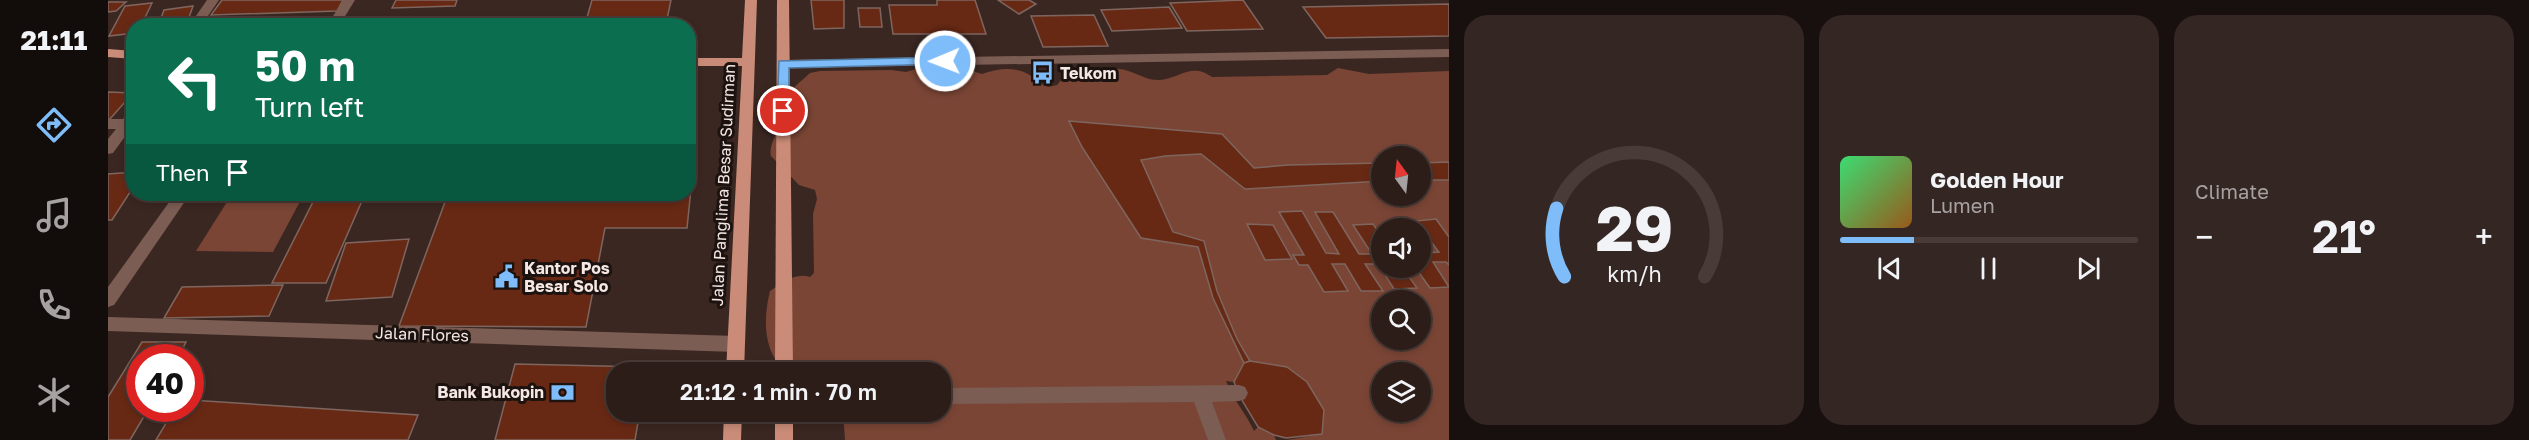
<!DOCTYPE html>
<meta charset="utf-8">
<style>
body{margin:0;font-family:"Golos Text",sans-serif;background:#342622;color:#f1f3f6;height:100vh;display:flex;flex-direction:column;font-size:22px;white-space:nowrap}
*{box-sizing:border-box;margin:0}
p{font-size:20px;color:#a6a2a2}
.icon{flex:none;width:33px;height:33px;fill:none;stroke:currentColor;stroke-width:2;stroke-linecap:round;stroke-linejoin:round}
.map{position:relative;flex:1;overflow:hidden}
.details{display:flex;flex-direction:column;gap:15px;padding:15px;background:#18100e;width:1080px}
.details>*{flex:none}
.hud{position:absolute;left:18px;top:18px;width:570px;height:183px;border-radius:24px;box-shadow:0 3px 9px #0003,0 0 0 2px #483b38;background:#0b6e4f;color:#fff;overflow:hidden}
.needle{width:39px;rotate:345deg}
.controls{position:absolute;left:1263px;top:146px;display:grid;gap:12px}
.controls a{display:grid;place-items:center;width:60px;height:60px;border-radius:50%;background:#2c1d19;box-shadow:0 3px 9px #0003,0 0 0 2px #483b38;font-size:30px}
.speed{position:absolute;left:18px;top:344px;display:flex;gap:12px;font-size:30px;font-weight:700;text-align:center}
.speed>*{display:grid;place-content:center;width:78px;height:78px;border-radius:50%;background:#2c1d19;box-shadow:0 3px 9px #0003,0 0 0 2px #483b38;line-height:1}
.speed .limit{border:9px solid #d22;background:#fff;color:#111}
.pin{position:absolute;display:grid;place-items:center;width:51px;height:51px;color:#fff;margin:-26px;border:3px solid #fff;border-radius:50%;box-shadow:0 2px 6px #0007}
.me{position:absolute;width:66px;margin:-33px;rotate:269deg;stroke-linejoin:round;filter:drop-shadow(0 0 4px #0008)}
.turn{display:flex;align-items:center;gap:21px;height:126px;padding:0 30px;font-size:27px}
.turn .icon{width:78px;height:78px;stroke-width:2.5}
.turn b{display:block;font-size:42px;line-height:51px}
.then{display:flex;align-items:center;height:57px;padding:0 30px;background:#0003;gap:12px;font-size:22px}
.big{font-size:45px;font-weight:600;line-height:1.1}
.details .widget{flex:1;display:flex;flex-direction:column;justify-content:center;gap:9px;min-width:0;padding:0 21px;border-radius:24px;background:#342622}
.details .dial{align-items:center;gap:0}
.dial svg{height:156px;overflow:visible;fill:none;stroke:#483b38;stroke-width:7;stroke-linecap:round;text-anchor:middle}
.dial text{fill:#f1f3f6;stroke:none}
.song{display:flex;align-items:center;gap:18px}
.cover{width:72px;height:72px;border-radius:9px;background:linear-gradient(135deg,hsl(140 70% 55%),hsl(30 70% 35%))}
.played{height:6px;border-radius:3px;background:linear-gradient(90deg,#7ebdf9 25%,#483b38 25%)}
.keys{display:flex;justify-content:space-around;direction:ltr}
.heat{display:flex;justify-content:space-between;align-items:center;font-size:33px;direction:ltr}
.details .tiles{flex:1;display:grid;gap:15px;grid-template-columns:repeat(3,1fr)}
.trip{position:absolute;left:498px;top:362px;width:345px;height:60px;border-radius:24px;background:#2c1d19;box-shadow:0 3px 9px #0003,0 0 0 2px #483b38;font-weight:600;line-height:60px;text-align:center}
main{display:flex;flex:1;min-height:0}
.tabs{display:flex;flex-direction:column;width:108px;justify-content:space-around;align-items:center;background:#120c0a;color:#a6a2a2}
.tabs .icon{width:42px;height:42px}
.tabs .selected{color:#7ebdf9}
.tabs b{font-size:27px;color:#f1f3f6}
.map>svg:first-child{display:block}
.green{fill:#7a4535;fill-rule:evenodd}
.building{fill:#682914;stroke:#7e665f;stroke-width:1.5}
.lines{fill:none;stroke-linecap:round;stroke-linejoin:round}
.minor{fill:#7c5d54;fill-rule:evenodd}
.major{fill:#ca8c78;fill-rule:evenodd}
.route{fill:#7ebdf9;stroke:#527ba2;stroke-width:1.5}
.labels{text-anchor:middle;stroke-width:6;stroke-linejoin:round;paint-order:stroke}
.poi-label{font-size:16px;font-weight:bold;fill:#f5e7e3;stroke:#1c1310;text-anchor:start}
.street-label{font-size:16px;fill:#f5e7e3;stroke:#1c1310}
</style>
<main>
<nav class="tabs">
<b>21:11</b>
<svg class="icon selected" aria-label="directions" viewBox="0 0 24 24"><path d="M12 3l9 9-9 9-9-9zM9 14v-3h6M13 9l2 2-2 2"/></svg>
<svg class="icon" aria-label="music" viewBox="0 0 24 24"><path d="M9 18V5l10-2v13"/><circle cx="6" cy="18" r="3"/><circle cx="16" cy="16" r="3"/></svg>
<svg class="icon" aria-label="phone" viewBox="0 0 24 24"><path d="M5 4h4l2 5-3 2q2 4 5 5l2-3 5 2v4C11 20 4 13 5 4z"/></svg>
<svg class="icon" aria-label="climate" viewBox="0 0 24 24"><path d="M12 3v18M4 7l16 10M4 17L20 7"/></svg>
</nav>
<div class="map">
<svg width="1341" height="440" viewBox="0 0 1341 440">
<rect width="100%" height="100%" fill="#3b2721"/>
<g class="green">
<path d="M825 64 839 69 855 68 874 74C890 68 909 66 923 76 929 80 933 85 940 87L949 85 954 79C974 73 995 65 1017 70 1029 73 1040 81 1052 80 1072 78 1084 62 1104 77L1219 75 1230 68 1261 74 1341 71V162L1313 163 1312 156H1274L1273 163 1180 165 1146 168 1114 134 962 121 974 147 1033 238 1090 247 1105 298 1136 363 1126 382 1118 381C1125 400 1138 413 1146 431L1150 427 1166 435 1168 440H737L735 411H832V372H677C655 350 655 320 662 291 674 283 687 272 702 277L706 273 705 214 709 199 707 190 691 185 663 156C659 145 681 109 683 90L702 73 712 71 783 70 798 72Z"/>
<path d="M1093 154 1137 189 1273 181 1274 195H1312L1313 180H1341V440H1179L1214 434 1216 410 1199 382 1180 367 1142 361C1120 325 1103 284 1096 242L1065 232 1033 160 1057 156ZM1274 228H1312V267H1274ZM1274 300H1312V339H1274ZM1274 372H1312V411H1274Z"/>
<path d="M124 194H196L165 252 88 251Z"/>
</g>
<g class="building">
<path d="M114 0H235L229 11 103 15Z"/>
<path d="M288 0H349L347 6 284 8Z"/>
<path d="M484 0H563L558 24 522 23V26H503L504 22 478 21Z"/>
<path d="M703 0H736V28L706 29Z"/>
<path d="M829 0H867L878 34H785L781 5H829Z"/>
<path d="M890 0H921L928 4 911 14Z"/>
<path d="M1135 0 1155 29 1079 31 1062 3Z"/>
<path d="M0 2H18L8 11 0 12Z"/>
<path d="M44 3 33 26H26V33L1 36 17 6Z"/>
<path d="M1341 4V36L1218 38 1195 7Z"/>
<path d="M85 6 78 26H50L56 10Z"/>
<path d="M1061 7 1074 28 1004 31 993 10Z"/>
<path d="M750 8H772L774 27H752Z"/>
<path d="M986 15 1000 46 935 47 923 16Z"/>
<path d="M0 92 25 93 1 120H0Z"/>
<path d="M961 121 1114 134 1146 168 1180 165 1274 163V181L1137 189 1093 154 1057 156 1033 160 1065 232 1096 241 1109 291 1129 339 1142 361 1136 363 1105 298 1090 247 1033 238 974 147Z"/>
<path d="M580 150H587L579 228H497L478 327 291 326 340 194H580Z"/>
<path d="M1341 162V180H1312V163Z"/>
<path d="M26 172V186L4 220H0V174Z"/>
<path d="M209 194H257L218 283H164Z"/>
<path d="M1194 211 1218 253 1231 254 1207 212H1225L1251 254H1264L1245 225 1265 224 1274 237V267H1294L1309 288 1286 289 1270 264H1257L1275 291H1253L1237 264H1224L1240 291 1216 292 1200 265H1191L1185 255H1196L1171 212Z"/>
<path d="M1328 219 1341 237V265L1338 262H1325L1341 287 1322 288 1307 267H1312V244L1318 253 1331 252 1307 221Z"/>
<path d="M1297 222 1301 228H1280L1276 223Z"/>
<path d="M1139 224 1165 225 1184 259 1157 260Z"/>
<path d="M301 239 284 297 218 301 238 243Z"/>
<path d="M175 285 161 316 56 318 74 287Z"/>
<path d="M34 342H78L70 357H32V408H41L22 440H0V397Z"/>
<path d="M1142 361 1179 367 1199 382 1216 410 1214 434 1178 438 1166 435 1150 427 1135 402 1126 382 1136 363Z"/>
<path d="M407 364 538 367 537 372H508V411H532L527 440H387Z"/>
<path d="M82 400 310 415 300 440H48L67 408H82Z"/>
</g>
<g class="lines">
<g class="minor">
<path d="M99 0H111L93 26H81Z"/>
<path d="M235 0H247L231 26H219Z"/>
<path d="M1341 49V57L675 68 669 64 675 60Z"/>
<path d="M26 109V124L5 153 0 154V139L8 129H0V119H15L21 111Z"/>
<path d="M67 194H82L6 305 0 307V287Z"/>
<path d="M0 317 628 336 634 339 636 344 634 349 628 352 0 331Z"/>
<path d="M1131 385 1137 387 1140 393 1137 399 1131 401 1104 402 1118 440H1100L1086 402 832 404V388Z"/>
</g>
<g class="major">
<path d="M637 0H649L636 372H618L634 66H580V58H634Z"/>
<path d="M669 0H681L685 372H667Z"/>
<path d="M0 49 26 51V59L0 57Z"/>
<path d="M616 411H634L633 440H615Z"/>
<rect x="667" y="411" width="18" height="29"/>
</g>
</g>
<path class="route" d="M837 57 843 61 841 64 681 68V111L675 116 669 111 671 61Z"/>
<defs>
<symbol id="bus-bare" viewBox="-9 -9 18 18"><path d="M-5-6H5V4H4V6H2V4H-2V6H-4V4H-5ZM-3.5-4V0h7V-4ZM-3.5 1.2v1.5H-2V1.2ZM2 1.2v1.5H3.5V1.2Z" fill="#7ebdf9" stroke="#1c1310" stroke-width="2.5" paint-order="stroke"/></symbol>
<symbol id="civic-bare" viewBox="-9 -9 18 18"><path d="M-.6-6.5H3V-4.5H.6V-3L4-1V1h2V6H-6V1h2V-1L-.6-3ZM-1.2 2.5V6h2.4V2.5Z" fill="#7ebdf9" stroke="#1c1310" stroke-width="2.5" paint-order="stroke"/></symbol>
<symbol id="bank-bare" viewBox="-9 -9 18 18"><path d="M-6-4H6V4H-6ZM0-2.3a2.3 2.3 0 1 0 0 4.6a2.3 2.3 0 1 0 0-4.6Z" fill="#7ebdf9" stroke="#1c1310" stroke-width="2.5" paint-order="stroke"/></symbol>
</defs>
<g fill-rule="evenodd">
<use href="#bus-bare" x="918" y="56" width="33" height="33"/>
<use href="#civic-bare" x="382" y="260" width="33" height="33"/>
<use href="#bank-bare" x="438" y="376" width="33" height="33"/>
</g>
<g class="labels">
<g class="poi-label">
<text x="952" y="79">Telkom</text>
<text x="416" y="274">Kantor Pos<tspan x="416" dy="18">Besar Solo</tspan></text>
<text x="436" y="398" text-anchor="end">Bank Bukopin</text>
</g>
<g class="street-label">
<text transform="translate(615 185) rotate(-87)" y="6">Jalan Panglima Besar Sudirman</text>
<text transform="translate(314 334) rotate(2)" y="6">Jalan Flores</text>
</g>
</g>
</svg>
<div class="controls">
<a><svg class="needle" viewBox="-14 -14 28 28"><path d="M0-13l5 13h-10z" fill="#e53935"/><path d="M0 13l5-13h-10z" fill="#a6a2a2"/></svg></a>
<a><svg class="icon" aria-label="sound" viewBox="0 0 24 24"><path d="M4 9h4l5-4v14l-5-4H4zM17 9q2 3 0 6"/></svg></a>
<a><svg class="icon" aria-label="search" viewBox="0 0 24 24"><circle cx="10" cy="10" r="6"/><path d="M15 15l6 6"/></svg></a>
<a><svg class="icon" aria-label="layers" viewBox="0 0 24 24"><path d="M12 4l9 5-9 5-9-5zM3 14l9 5 9-5"/></svg></a>
</div>
<div class="speed"><div class="limit">40</div></div>
<div class="pin" style="left:675px;top:111px;background:#d93025"><svg class="icon" aria-label="arrive" viewBox="0 0 24 24"><path d="M6 21V4h12l-3 4 3 4H6"/></svg></div>
<svg class="me" style="left:837px;top:61px" viewBox="-20 -20 40 40"><circle r="17" fill="#7ebdf9" stroke="#fff" stroke-width="3"/><path d="M0-11L8 9 0 5-8 9z" fill="#fff"/></svg>
<div class="trip">21:12 · 1 min · 70 m</div>
<div class="hud">
<div class="turn"><svg class="icon" aria-label="left" viewBox="0 0 24 24"><path d="M17 20v-9H6M10 6l-5 5 5 5"/></svg><div><b>50 m</b>Turn left</div></div>
<div class="then">Then<svg class="icon" aria-label="arrive" viewBox="0 0 24 24"><path d="M6 21V4h12l-3 4 3 4H6"/></svg></div>
</div>
</div>
<section class="details">
<div class="tiles">
<div class="widget dial"><svg viewBox="0 0 100 80">
<path d="M14 69A42 42 0 1 1 86 69"/>
<path d="M14 69A42 42 0 0 1 10 34" stroke="#7ebdf9"/>
<text x="50" y="56" font-size="32" font-weight="700">29</text>
<text x="50" y="72" font-size="11">km/h</text>
</svg></div>
<div class="widget">
<div class="song"><i class="cover"></i><div><b>Golden Hour</b><p>Lumen</p></div></div>
<div class="played"></div>
<div class="keys"><svg class="icon" aria-label="previous" viewBox="0 0 24 24"><path d="M18 5L8 12l10 7zM5 5v14"/></svg><svg class="icon" aria-label="pause" viewBox="0 0 24 24"><path d="M8 5v14M16 5v14"/></svg><svg class="icon" aria-label="next" viewBox="0 0 24 24"><path d="M6 5l10 7-10 7zM19 5v14"/></svg></div>
</div>
<div class="widget"><p>Climate</p>
<div class="heat"><a>−</a><b class="big">21°</b><a>+</a></div>
</div>
</div>
</section>
</main>
